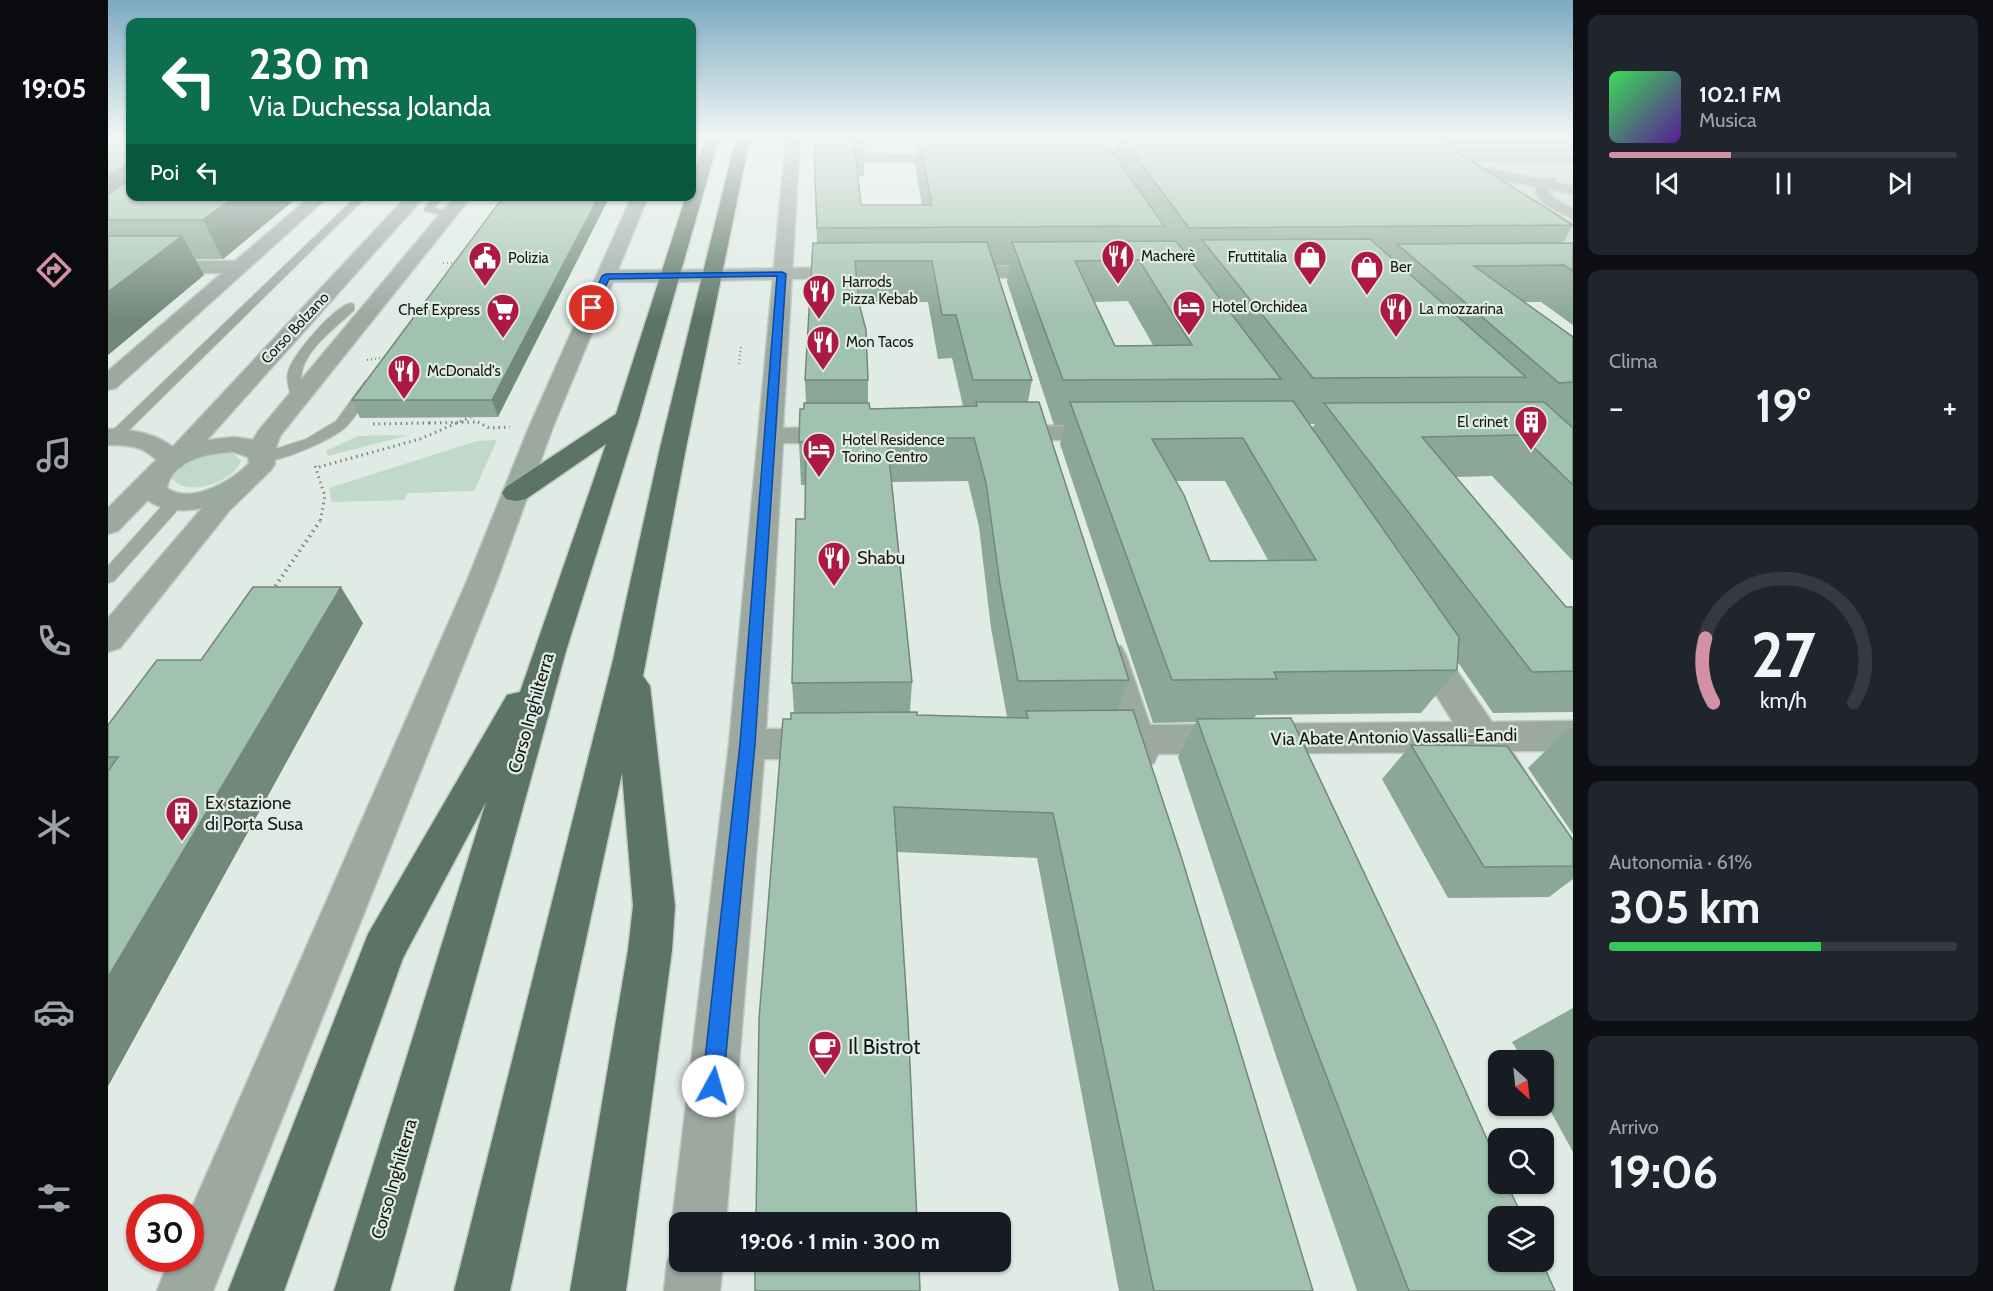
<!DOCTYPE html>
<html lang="it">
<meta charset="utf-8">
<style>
body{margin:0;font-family:Cabin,sans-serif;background:#20242c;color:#f1f3f6;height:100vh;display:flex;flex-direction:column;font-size:22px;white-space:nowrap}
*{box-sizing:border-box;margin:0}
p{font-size:20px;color:#9ea1a6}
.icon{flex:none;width:33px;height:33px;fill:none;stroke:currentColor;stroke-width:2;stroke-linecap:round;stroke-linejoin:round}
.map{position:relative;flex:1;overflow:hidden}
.side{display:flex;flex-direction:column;gap:15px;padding:15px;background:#0d0f14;width:420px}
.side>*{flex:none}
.hud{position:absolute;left:18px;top:18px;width:570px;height:183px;border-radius:12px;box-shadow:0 2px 4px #0004;background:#0b6e4f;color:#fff;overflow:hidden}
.needle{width:39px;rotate:153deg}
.fabs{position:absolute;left:1380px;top:1050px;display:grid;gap:12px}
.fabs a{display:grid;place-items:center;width:66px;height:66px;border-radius:12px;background:#171b24;box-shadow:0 2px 4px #0004;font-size:30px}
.speed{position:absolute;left:18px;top:1194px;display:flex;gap:12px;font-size:30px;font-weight:700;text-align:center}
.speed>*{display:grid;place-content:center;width:78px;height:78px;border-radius:50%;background:#171b24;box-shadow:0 2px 4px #0004;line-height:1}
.speed .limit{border:9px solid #d22;background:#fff;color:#111}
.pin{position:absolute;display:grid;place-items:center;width:51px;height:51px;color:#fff;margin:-26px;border:3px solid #fff;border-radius:50%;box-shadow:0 2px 6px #0007}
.me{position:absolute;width:66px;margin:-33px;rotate:6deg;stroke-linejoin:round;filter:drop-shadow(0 0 4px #0008)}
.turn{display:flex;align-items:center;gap:21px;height:126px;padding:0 24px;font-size:27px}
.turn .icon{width:78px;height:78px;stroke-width:2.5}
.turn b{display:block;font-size:42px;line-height:51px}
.then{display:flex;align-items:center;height:57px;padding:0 24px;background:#0003;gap:12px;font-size:22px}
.big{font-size:45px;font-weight:700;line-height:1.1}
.side .widget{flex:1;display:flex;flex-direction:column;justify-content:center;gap:9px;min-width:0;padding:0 21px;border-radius:12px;background:#20242c}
.side .dial{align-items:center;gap:0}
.dial svg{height:156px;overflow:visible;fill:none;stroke:#363941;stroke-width:7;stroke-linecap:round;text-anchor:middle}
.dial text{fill:#f1f3f6;stroke:none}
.song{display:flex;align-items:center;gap:18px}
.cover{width:72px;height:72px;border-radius:9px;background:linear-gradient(135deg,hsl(130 70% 55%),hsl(270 70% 35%))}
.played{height:6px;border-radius:3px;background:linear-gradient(90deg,#d291a6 35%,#363941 35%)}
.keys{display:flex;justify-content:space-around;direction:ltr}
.heat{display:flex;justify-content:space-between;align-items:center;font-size:33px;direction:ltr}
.charge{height:9px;border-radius:4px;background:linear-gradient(90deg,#34c759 61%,#363941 0)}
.trip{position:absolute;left:561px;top:1212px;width:342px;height:60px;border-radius:12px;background:#171b24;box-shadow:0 2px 4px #0004;font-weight:700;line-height:60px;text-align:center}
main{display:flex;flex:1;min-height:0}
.tab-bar{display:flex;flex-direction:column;width:108px;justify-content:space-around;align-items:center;background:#090b0e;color:#9ea1a6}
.tab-bar .icon{width:42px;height:42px}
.tab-bar .current{color:#d291a6}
.tab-bar b{font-size:27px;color:#f1f3f6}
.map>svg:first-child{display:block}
.green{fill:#c0d9cb}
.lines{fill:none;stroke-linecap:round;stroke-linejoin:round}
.service-casing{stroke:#bfc9c4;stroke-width:2}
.pedestrian-casing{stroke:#bfc9c4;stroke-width:4}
.minor-casing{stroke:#bfc9c4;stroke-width:3}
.tertiary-casing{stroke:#bfc9c4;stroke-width:3}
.primary-casing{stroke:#bfc9c4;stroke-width:3}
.path-far2{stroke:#7e8782;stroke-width:2;stroke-dasharray:1 3;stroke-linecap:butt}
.path-far1{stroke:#7e8782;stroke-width:3;stroke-dasharray:1.5 4;stroke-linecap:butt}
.path{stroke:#7e8782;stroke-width:4;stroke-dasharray:1.5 4.5;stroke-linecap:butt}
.service{fill:#9ba9a1;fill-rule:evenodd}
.pedestrian{fill:#9ba9a1;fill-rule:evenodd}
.minor{fill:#9ba9a1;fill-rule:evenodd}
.tertiary{fill:#9ba9a1;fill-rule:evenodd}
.primary{fill:#5b7466;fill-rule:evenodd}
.path-bridge{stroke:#7e8782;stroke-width:3;stroke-dasharray:1.5 4;stroke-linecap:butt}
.wall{fill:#8ba797;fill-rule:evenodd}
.shaded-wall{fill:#71887b}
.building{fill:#a2c2b0;stroke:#71887b;stroke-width:1.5;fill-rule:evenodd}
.route{fill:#1a73e8;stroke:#114b97;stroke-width:1.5}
.labels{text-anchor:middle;stroke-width:4.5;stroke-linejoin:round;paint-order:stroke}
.far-poi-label{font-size:15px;fill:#141916;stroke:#e0ebe5;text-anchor:start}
.far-street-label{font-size:15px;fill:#141916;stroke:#e0ebe5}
.poi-label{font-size:18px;fill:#141916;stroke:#e0ebe5;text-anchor:start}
.street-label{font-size:18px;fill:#141916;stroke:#e0ebe5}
.near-poi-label{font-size:21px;fill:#141916;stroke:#e0ebe5;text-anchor:start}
</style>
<main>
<nav class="tab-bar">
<b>19:05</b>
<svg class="icon current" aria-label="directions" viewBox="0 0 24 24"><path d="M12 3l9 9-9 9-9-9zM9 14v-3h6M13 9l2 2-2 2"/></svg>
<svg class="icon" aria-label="music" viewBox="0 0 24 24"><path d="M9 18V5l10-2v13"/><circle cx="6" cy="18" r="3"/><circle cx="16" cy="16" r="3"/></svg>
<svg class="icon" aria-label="phone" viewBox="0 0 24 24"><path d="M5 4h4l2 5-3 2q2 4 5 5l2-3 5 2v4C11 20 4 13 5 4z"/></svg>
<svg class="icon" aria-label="climate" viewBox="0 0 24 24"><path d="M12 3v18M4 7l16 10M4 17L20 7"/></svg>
<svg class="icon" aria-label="car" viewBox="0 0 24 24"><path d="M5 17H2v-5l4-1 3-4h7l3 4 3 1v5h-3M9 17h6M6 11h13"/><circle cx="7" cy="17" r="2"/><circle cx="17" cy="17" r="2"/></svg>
<svg class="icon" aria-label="filters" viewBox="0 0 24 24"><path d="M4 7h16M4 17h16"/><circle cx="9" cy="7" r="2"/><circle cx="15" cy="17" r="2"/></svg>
</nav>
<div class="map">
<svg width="1465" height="1291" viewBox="0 0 1465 1291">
<rect width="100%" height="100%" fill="#e0ebe5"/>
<g class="green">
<path d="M1334 163H1465V252Z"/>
<path d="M301 435 220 456 218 451 250 436Z"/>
<path d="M389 440 366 491 300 493 296 500 223 502 221 488 369 441Z"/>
<path d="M116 452 125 453 133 461C125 482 81 497 65 480L64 475C75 457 97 454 116 452Z"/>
</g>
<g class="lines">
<defs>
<g id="service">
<path d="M249 196H259L12 439H2V433Z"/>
<path d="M326 196H336L327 208 344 214V218L317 211 316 209Z"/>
<path d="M242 303 246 304V310C229 327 199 347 194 372 192 380 195 388 197 396L195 399H185C181 392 178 380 180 372 185 354 225 308 242 303Z"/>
<path d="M262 380 269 384C259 398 250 414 239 426 226 439 166 466 149 461L146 458 149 455 198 439 228 421 257 381Z"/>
<path d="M68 496 74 497 76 501 74 505 6 581 0 583V566L62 497Z"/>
</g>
<path id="pedestrian" d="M1344 161 1434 179 1448 177V182L1465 186V194L1442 189 1441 192 1447 199 1465 209V219L1437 205 1427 192 1428 187 1339 168 1337 165Z"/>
<g id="minor">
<path d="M678 138H692L675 428 737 427 746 430 750 435 746 440 737 443H675L658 729H718L731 733 736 744 731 755 718 759H656L618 1222H572V1262H615L612 1291H556L559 1262 567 1242 571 1241 564 1222 621 744Z"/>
<path d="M712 154 852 155 859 159 852 163 707 161 705 158Z"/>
<path d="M1315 154H1465V162L1310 161 1308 158Z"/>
<path d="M203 196H221L8 388 0 390V371L114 273 0 272V260L127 261Z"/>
<path d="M524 196H540L510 270H562L572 276 562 282H505L445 427 388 583 105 1291H49L62 1258H82V1212L358 583 421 427Z"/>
<path d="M998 425 1007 428 1011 433 1007 438 897 442 888 439 884 434 888 429 897 426Z"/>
<path d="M0 429C29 429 61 436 78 461L74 467C55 471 49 457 33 449 22 445 11 445 0 445Z"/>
<path d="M1313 633 1325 636 1384 722 1465 721V751H1404L1423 782 1417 793 1404 798 1391 793 1364 752 1050 754 1046 763 1033 767 1020 763 1016 755 994 750 989 740 994 730 1006 725 984 655 989 646 1001 643 1013 646 1018 655 1042 725 1345 722 1297 645 1301 636Z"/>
</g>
<g id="tertiary">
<path d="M299 196H317L99 440 126 437 145 440 151 430 347 196H364L172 436 166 454 167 464 163 470 121 511 12 648 0 652V618L94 508C76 512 54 511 40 500L10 531 0 534V508L48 460 58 454ZM126 452 140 457 141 463C125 481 82 505 59 488 65 459 101 453 126 452Z"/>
<path d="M944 266 954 272 951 276 843 279 833 273 843 267Z"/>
<path d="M749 267 759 273 756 277 562 282 552 276 562 270Z"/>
</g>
<g id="primary">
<path d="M597 138H611L531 418 458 651 282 1291H226L378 802 295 958 176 1291H120L260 934 399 695 412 692 498 444 418 499 408 501 398 499 394 493 398 487 508 414 578 196H584V180Z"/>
<path d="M628 138H642L578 448 535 676 542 686 567 906 564 950 518 1291H462L520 950 525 906 514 773 402 1291H346L505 660 552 448Z"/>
</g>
</defs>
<use href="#service" class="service-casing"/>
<use href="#pedestrian" class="pedestrian-casing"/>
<use href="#minor" class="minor-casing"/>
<use href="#tertiary" class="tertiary-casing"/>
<use href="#primary" class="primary-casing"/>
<g class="path-far2">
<path d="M335 263H351"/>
<path d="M259 360 281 357"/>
<path d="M631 364 633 346"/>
</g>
<g class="path-far1">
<path d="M370 422 381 428 402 427"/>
<path d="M265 424 321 423"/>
<path d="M207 466 217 496 212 523"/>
<path d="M211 467 312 439 363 417"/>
</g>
<path class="path" d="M164 591 212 521"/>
<use href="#service" class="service"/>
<use href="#pedestrian" class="pedestrian"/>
<use href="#minor" class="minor"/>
<use href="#tertiary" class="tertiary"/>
<use href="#primary" class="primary"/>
<path class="path-bridge" d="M321 423 370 422"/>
</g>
<g class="wall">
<path d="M0 138 22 196H191L115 259H87L96 275 0 355Z"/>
<path d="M708 138 757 141 756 176H750L753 205H814L807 164 809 138H995L1006 153 1009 138H1465V152H1349L1465 225 1455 243H1465V325L1433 302H1416L1465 337V561L1384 476 1348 477 1458 607H1465V712L1385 713 1349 661V670L1313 713 1148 715 1146 719 1447 1291H1249L1168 1056 1070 757 1088 722 1045 723 952 444 957 425H946L899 282 901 265 887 266 924 380 920 402 1021 680 1009 710 1205 1291H1011L929 858 789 852 683 719 686 713 684 683 697 519V485H693L691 442 698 403 697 380 709 243 706 149H708ZM1020 301 1045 345 1007 346 986 302ZM820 302 830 359 844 358 855 406 762 409 760 403V380L751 303ZM1201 424H1207L1204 428ZM860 481 871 527 883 628 899 717 809 715 802 712 804 682 784 482ZM1068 481H1117L1160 560 1102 561Z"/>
<path d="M396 196 390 417 252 418 244 400Z"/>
<path d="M255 623 0 1086V725L93 660Z"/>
<path d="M1461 728H1465V834L1420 768Z"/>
<path d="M1303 745 1465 840V879L1441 897 1340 898 1274 779Z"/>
<path d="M1465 1008V1152L1436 1099V1060H1415L1404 1042Z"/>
</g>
<g class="shaded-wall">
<path d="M22 163V196L0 220V176Z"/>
<path d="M127 196H191L115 259 95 220Z"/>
<path d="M491 196H502L390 417 384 400Z"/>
<path d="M74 236 96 275 0 355V292Z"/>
<path d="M233 587 255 623 0 1086V977Z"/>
</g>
<g class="building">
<path d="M0 138H22V163L0 176Z"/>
<path d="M708 138H756L757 141H746L753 205H824L811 138H995L1056 226 709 228 706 149H708Z"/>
<path d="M1014 138H1330L1349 150H1346L1465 225 1081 228Z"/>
<path d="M22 180V196H127L95 220H0V194Z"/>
<path d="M396 196H491L384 400H244Z"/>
<path d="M0 236H74L0 292Z"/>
<path d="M1262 239 1418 377 1205 378 1094 240Z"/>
<path d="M1068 241 1173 379 955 380 904 242ZM1031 260 1084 345 1007 346 967 261Z"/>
<path d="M879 242 924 380H865L848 315H834L824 261H747L751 303 758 330 760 380H697L705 243Z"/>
<path d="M1465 243V271L1456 265 1366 266 1465 337V382L1451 383 1289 244Z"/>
<path d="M1185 401 1351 637 1349 670 1166 672 1169 679 1064 680 962 402ZM1135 438 1145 455 1208 560 1102 561 1076 495 1044 439Z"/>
<path d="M868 402H931L1021 680 910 681 892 584 878 483 866 438H779L804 682 684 683 688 519H697L698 441 691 442 692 409H696V403H761L762 409 869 406Z"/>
<path d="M1436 402 1465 428V485L1413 435 1314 437 1458 607H1465V671L1424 672 1216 403Z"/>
<path d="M145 587H233L0 977V771L10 757H0V725L49 660H93Z"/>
<path d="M1025 710 1074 859 1205 1291H1046L945 813 786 807 800 1020 809 1222H648L651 1019 675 719H683V713L809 712V715L920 718 918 711Z"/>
<path d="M1183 718 1328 1025 1390 1164V1184H1399L1414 1216H1390V1262H1434L1447 1291H1301L1200 1028 1089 719Z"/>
<path d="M1303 745 1399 746 1465 840V866L1376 867Z"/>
<path d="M647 1262H811L812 1291H647Z"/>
</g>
<linearGradient id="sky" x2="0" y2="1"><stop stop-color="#7daac2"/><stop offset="0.43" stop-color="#f1f6f3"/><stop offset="1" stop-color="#f1f6f3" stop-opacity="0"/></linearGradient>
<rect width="1465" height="319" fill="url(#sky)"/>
<path class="route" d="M674 272 678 274 647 744 615 1086 612 1093 605 1096 597 1093 594 1086 632 744 669 276 501 279 487 310 480 308 494 276 498 274Z"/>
<defs>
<symbol id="restaurant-pin" viewBox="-11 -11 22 30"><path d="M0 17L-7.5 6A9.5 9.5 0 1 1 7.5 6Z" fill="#ad1945" stroke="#e0ebe5"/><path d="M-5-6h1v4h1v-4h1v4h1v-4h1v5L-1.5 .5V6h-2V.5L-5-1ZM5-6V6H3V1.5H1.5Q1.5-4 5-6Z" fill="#fff"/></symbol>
<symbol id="shop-pin" viewBox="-11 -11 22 30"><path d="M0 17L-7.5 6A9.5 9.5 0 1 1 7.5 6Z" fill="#ad1945" stroke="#e0ebe5"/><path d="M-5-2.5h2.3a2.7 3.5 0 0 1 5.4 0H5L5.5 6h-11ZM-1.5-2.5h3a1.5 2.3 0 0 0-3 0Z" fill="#fff"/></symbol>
<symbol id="civic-pin" viewBox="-11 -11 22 30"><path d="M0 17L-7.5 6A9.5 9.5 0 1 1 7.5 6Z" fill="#ad1945" stroke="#e0ebe5"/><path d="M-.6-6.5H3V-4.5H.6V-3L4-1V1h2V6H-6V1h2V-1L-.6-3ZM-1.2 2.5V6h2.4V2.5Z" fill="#fff"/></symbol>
<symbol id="hotel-pin" viewBox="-11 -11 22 30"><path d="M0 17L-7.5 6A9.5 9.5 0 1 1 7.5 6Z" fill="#ad1945" stroke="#e0ebe5"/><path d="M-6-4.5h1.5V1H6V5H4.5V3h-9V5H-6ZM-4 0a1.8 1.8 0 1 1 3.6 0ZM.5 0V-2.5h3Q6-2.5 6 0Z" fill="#fff"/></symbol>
<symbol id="supermarket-pin" viewBox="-11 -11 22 30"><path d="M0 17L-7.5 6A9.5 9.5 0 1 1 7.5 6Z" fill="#ad1945" stroke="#e0ebe5"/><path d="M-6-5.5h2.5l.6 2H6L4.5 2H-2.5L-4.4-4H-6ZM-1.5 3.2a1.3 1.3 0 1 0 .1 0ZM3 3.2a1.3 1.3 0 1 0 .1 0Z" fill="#fff"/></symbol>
<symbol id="building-pin" viewBox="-11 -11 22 30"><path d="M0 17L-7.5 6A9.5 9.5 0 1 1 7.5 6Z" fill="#ad1945" stroke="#e0ebe5"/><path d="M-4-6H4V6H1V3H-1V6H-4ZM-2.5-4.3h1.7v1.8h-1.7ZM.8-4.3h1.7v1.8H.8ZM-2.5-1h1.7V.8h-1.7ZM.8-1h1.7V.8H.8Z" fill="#fff"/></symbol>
<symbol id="cafe-pin" viewBox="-11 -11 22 30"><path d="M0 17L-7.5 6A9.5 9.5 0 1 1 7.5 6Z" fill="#ad1945" stroke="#e0ebe5"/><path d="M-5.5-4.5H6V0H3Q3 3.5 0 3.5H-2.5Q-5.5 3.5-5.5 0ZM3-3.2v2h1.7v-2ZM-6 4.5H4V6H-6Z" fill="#fff"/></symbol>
</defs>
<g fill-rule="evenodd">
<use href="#restaurant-pin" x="991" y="237" width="38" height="52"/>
<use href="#shop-pin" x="1183" y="238" width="38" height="52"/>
<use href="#civic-pin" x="358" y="239" width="38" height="52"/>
<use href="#shop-pin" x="1240" y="248" width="38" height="52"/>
<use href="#restaurant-pin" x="692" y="272" width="38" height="52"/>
<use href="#hotel-pin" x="1062" y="288" width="38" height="52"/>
<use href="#restaurant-pin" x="1269" y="290" width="38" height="52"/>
<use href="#supermarket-pin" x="376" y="291" width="38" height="52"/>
<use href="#restaurant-pin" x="696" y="323" width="38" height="52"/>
<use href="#restaurant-pin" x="277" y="352" width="38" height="52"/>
<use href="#building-pin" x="1404" y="403" width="38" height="52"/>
<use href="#hotel-pin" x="692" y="430" width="38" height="52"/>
<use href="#restaurant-pin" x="707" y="539" width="38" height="52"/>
<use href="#building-pin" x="55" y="794" width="38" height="52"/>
<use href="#cafe-pin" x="698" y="1028" width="38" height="52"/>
</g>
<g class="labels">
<g class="far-poi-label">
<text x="1033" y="261">Macherè</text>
<text x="1179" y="262" text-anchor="end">Fruttitalia</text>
<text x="400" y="263">Polizia</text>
<text x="1282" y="272">Ber</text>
<text x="734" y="287">Harrods<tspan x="734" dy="17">Pizza Kebab</tspan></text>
<text x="1104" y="312">Hotel Orchidea</text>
<text x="1311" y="314">La mozzarina</text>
<text x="372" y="315" text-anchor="end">Chef Express</text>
<text x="738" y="347">Mon Tacos</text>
<text x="319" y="376">McDonald's</text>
<text x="1400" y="427" text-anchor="end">El crinet</text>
<text x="734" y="445">Hotel Residence<tspan x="734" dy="17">Torino Centro</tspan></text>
</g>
<g class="far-street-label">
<text transform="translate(187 328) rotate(-47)" y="5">Corso Bolzano</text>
</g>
<g class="poi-label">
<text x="749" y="564">Shabu</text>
<text x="97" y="809">Ex stazione<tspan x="97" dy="21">di Porta Susa</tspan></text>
</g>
<g class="street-label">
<text transform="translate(423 713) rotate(-74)" y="6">Corso Inghilterra</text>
<text transform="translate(1286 737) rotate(-1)" y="6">Via Abate Antonio Vassalli-Eandi</text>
<text transform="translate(286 1179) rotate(-74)" y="6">Corso Inghilterra</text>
</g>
<g class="near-poi-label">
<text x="740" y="1054">Il Bistrot</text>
</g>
</g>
</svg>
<div class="fabs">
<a><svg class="needle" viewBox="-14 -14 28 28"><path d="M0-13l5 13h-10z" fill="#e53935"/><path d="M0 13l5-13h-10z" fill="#9ea1a6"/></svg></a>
<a><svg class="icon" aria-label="search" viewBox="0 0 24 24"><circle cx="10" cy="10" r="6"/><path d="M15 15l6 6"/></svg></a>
<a><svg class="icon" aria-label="layers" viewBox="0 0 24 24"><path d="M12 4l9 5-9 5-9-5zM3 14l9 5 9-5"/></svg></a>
</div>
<div class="speed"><div class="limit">30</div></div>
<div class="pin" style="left:484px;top:308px;background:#d93025"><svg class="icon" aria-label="arrive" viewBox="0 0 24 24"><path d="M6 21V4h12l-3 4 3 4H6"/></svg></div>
<svg class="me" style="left:605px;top:1086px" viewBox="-20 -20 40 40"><circle r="19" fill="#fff"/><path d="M0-13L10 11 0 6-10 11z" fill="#1a73e8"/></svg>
<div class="trip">19:06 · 1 min · 300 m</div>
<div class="hud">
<div class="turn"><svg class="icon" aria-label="left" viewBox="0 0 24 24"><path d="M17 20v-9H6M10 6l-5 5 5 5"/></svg><div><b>230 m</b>Via Duchessa Jolanda</div></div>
<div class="then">Poi<svg class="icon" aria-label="left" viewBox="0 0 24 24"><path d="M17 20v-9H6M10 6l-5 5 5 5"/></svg></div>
</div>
</div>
<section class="side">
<div class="widget">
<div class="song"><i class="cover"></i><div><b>102.1 FM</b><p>Musica</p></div></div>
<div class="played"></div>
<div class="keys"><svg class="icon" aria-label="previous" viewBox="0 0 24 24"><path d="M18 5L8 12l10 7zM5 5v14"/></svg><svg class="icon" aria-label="pause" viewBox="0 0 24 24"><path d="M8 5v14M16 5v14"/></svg><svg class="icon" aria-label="next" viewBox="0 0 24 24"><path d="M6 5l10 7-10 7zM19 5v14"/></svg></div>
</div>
<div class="widget"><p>Clima</p>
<div class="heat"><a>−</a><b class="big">19°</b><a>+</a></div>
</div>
<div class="widget dial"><svg viewBox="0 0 100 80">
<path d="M14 69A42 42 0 1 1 86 69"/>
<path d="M14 69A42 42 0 0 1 10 36" stroke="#d291a6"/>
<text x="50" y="56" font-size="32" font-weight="700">27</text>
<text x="50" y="72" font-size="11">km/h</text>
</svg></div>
<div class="widget"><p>Autonomia · 61%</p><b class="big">305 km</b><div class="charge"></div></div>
<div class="widget"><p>Arrivo</p><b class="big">19:06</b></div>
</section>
</main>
